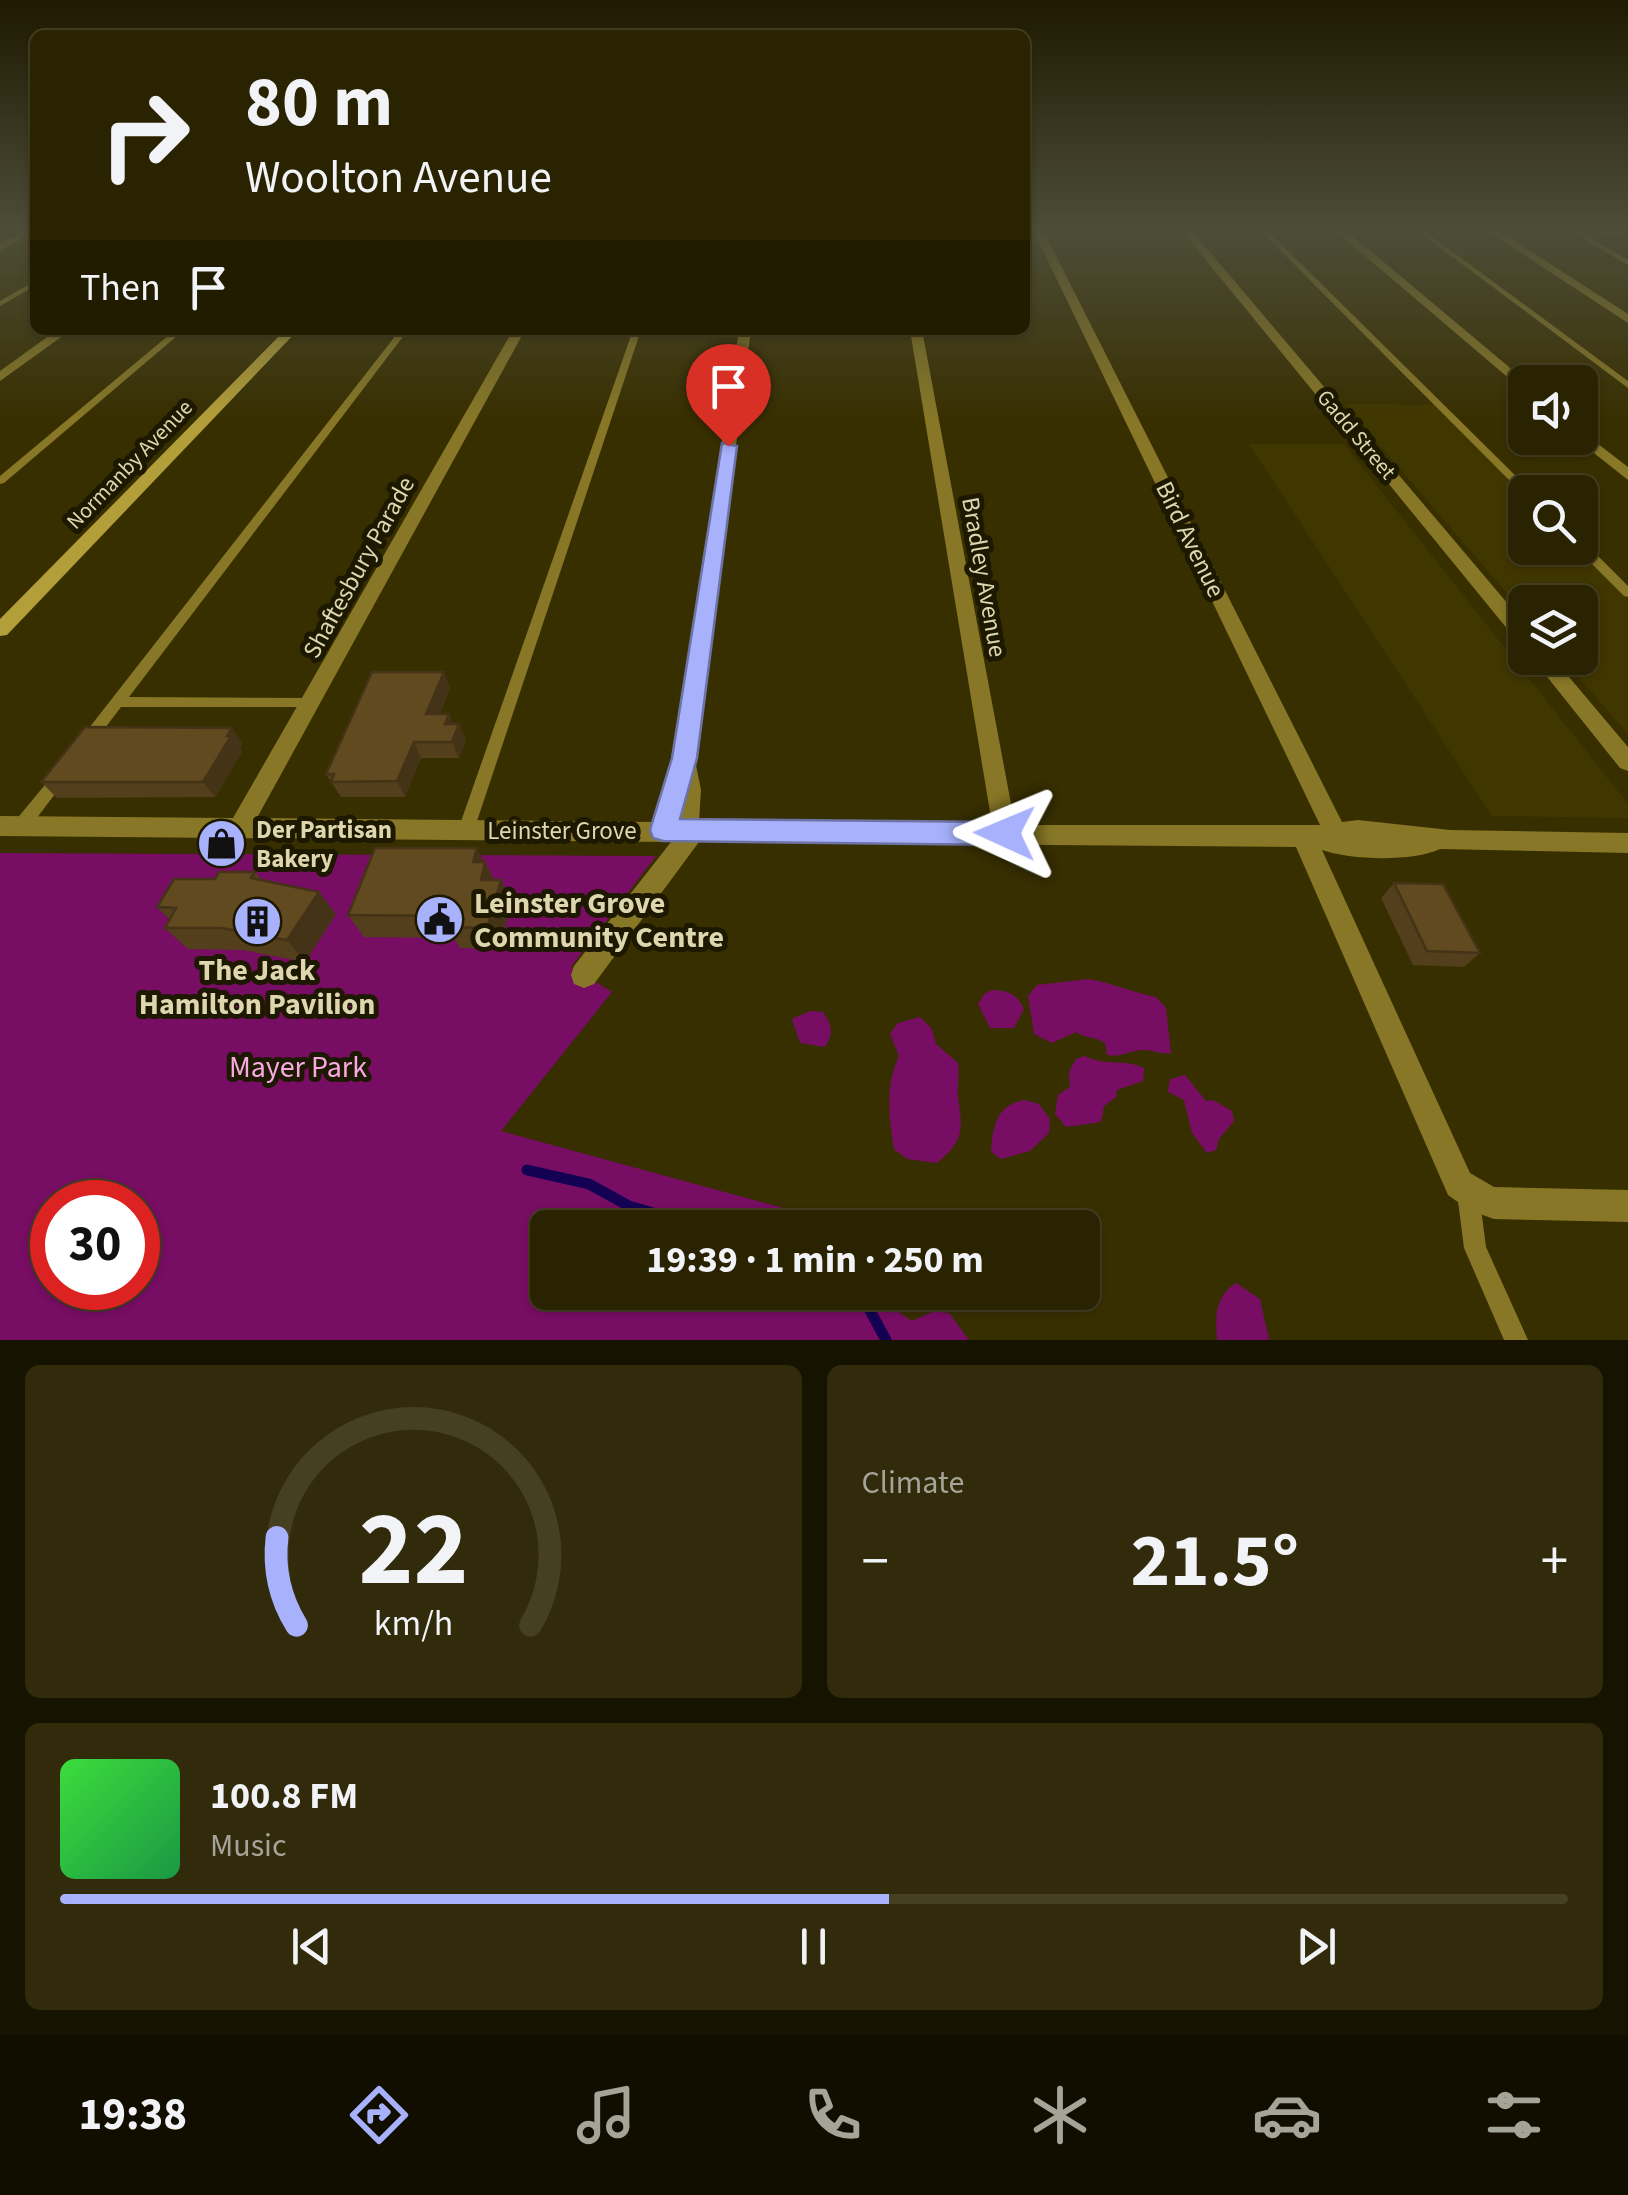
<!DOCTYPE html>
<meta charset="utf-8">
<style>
body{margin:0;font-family:"Source Sans 3",sans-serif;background:#322b0b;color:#f1f3f6;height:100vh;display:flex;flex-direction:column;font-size:38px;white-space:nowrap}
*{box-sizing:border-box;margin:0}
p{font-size:32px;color:#a5a499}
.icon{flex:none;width:55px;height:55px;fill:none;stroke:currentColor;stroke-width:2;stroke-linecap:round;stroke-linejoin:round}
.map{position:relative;height:1340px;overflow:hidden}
.panel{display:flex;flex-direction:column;gap:25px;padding:25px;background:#171301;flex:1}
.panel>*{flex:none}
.banner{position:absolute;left:30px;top:30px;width:1000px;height:305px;border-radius:15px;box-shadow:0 2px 8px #0004,0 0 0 2px #464023;background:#2a2301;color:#f1f3f6;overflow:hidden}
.tools{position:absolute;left:1508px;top:365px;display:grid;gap:20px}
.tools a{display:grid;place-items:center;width:90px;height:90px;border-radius:15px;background:#2a2301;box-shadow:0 2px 8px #0004,0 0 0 2px #464023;font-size:50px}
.speed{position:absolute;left:30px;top:1180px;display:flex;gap:20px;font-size:50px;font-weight:700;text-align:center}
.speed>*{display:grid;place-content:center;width:130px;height:130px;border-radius:50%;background:#2a2301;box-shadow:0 2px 8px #0004,0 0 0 2px #464023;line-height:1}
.speed .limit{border:15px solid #d22;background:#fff;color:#111}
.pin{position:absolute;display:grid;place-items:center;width:85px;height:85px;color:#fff;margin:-102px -42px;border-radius:50% 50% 50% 0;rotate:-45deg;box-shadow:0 0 10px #0007}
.pin .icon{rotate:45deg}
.me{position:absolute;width:110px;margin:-55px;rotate:271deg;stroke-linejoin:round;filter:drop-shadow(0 0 8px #0008)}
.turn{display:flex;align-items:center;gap:35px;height:210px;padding:0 50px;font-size:45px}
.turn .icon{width:130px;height:130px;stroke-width:2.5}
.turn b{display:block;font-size:70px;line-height:85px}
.then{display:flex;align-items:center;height:95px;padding:0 50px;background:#0003;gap:20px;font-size:38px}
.big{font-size:75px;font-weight:700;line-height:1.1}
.panel .card{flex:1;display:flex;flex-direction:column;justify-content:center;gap:15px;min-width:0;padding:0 35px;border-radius:15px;background:#322b0b}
.panel .dial{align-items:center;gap:0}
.dial svg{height:260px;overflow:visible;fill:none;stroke:#464023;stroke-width:7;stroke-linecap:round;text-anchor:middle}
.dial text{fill:#f1f3f6;stroke:none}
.song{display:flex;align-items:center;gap:30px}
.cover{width:120px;height:120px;border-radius:15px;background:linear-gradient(135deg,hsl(120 70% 55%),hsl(140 70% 35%))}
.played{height:10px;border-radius:5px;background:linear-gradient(90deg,#a7b1fc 55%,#464023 55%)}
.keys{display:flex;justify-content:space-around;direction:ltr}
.heat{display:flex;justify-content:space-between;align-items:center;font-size:55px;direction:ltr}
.panel .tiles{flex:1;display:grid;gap:25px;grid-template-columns:1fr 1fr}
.card:last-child{grid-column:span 2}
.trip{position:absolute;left:530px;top:1210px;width:570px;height:100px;border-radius:15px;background:#2a2301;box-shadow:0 2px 8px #0004,0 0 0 2px #464023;font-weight:700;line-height:100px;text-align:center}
.tab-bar{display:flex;height:160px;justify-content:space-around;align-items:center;background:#110e00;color:#a5a499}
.tab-bar .icon{width:70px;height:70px}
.tab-bar .current{color:#a7b1fc}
.tab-bar b{font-size:45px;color:#f1f3f6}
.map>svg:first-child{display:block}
.built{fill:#403600}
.green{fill:#780d64;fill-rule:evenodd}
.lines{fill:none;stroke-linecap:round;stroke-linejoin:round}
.stream{stroke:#140153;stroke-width:11}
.lane{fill:#877726;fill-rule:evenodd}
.street{fill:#877726;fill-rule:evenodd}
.secondary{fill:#b39f39;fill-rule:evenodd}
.wall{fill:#533f1c}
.shaded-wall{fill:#443316}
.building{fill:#614920;stroke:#443316;stroke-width:2.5}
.route{fill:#a7b1fc;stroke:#6d73a4;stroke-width:2.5}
.labels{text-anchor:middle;stroke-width:10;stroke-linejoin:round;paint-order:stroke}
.far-street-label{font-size:22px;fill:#ddd6af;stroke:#1d1800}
.street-label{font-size:25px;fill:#ddd6af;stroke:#1d1800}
.poi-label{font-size:25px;font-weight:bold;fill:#ddd6af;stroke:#1d1800;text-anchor:start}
.near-poi-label{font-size:30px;font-weight:bold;fill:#ddd6af;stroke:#1d1800;text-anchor:start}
.near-park-label{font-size:30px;fill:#f8a9e1;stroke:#1d1800}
</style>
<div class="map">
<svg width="1628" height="1340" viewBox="0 0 1628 1340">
<rect width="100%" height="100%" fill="#382f01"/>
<g class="built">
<path d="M1344 404 1435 405 1525 495V548H1577L1628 599V734L1562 658H1580V602H1525V614Z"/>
<path d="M1249 444H1344L1628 804V818L1492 816Z"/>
</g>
<g class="green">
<path d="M0 853 656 856 571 967 612 992 501 1131 827 1220 833 1227 548 1228V1292L894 1293 900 1313 912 1321 934 1311 949 1313 969 1340H0ZM52 1202H138V1288H52Z"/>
<path d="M1088 979C1112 983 1132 992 1156 997L1166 1008 1171 1053C1160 1055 1154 1050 1144 1050 1129 1050 1122 1058 1107 1055L1105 1043C1095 1036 1086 1039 1076 1032L1052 1043 1034 1034 1028 996 1037 985Z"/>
<path d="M992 990C1009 991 1016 993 1024 1009L1014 1028H990L978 1004 984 994Z"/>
<path d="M810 1011 823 1012C832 1025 834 1033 825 1047L800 1043 792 1019Z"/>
<path d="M920 1017 932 1029 936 1044 958 1063C960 1074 957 1086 958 1096 962 1129 966 1139 937 1163L907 1159 894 1149C889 1117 885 1086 899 1056L890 1034 898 1023Z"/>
<path d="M1085 1056C1105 1067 1122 1058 1144 1068L1143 1081 1117 1090 1116 1097 1104 1106 1101 1122 1066 1127 1055 1114 1058 1095 1070 1087 1069 1072 1076 1059Z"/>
<path d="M1185 1075 1206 1101 1213 1100 1232 1111 1234 1121 1219 1139 1216 1150 1207 1153 1192 1133 1184 1100 1168 1092 1170 1079Z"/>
<path d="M1024 1100 1039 1104 1050 1119 1049 1133 1030 1151 1001 1159 991 1152C993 1125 996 1106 1024 1100Z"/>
<path d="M1236 1283 1260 1299 1269 1340H1217C1215 1317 1215 1296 1236 1283Z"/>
</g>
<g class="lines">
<g class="stream">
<path d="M527 1170 589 1184 629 1206 663 1216 760 1218 793 1228"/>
<path d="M860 1292 886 1340"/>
</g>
<g class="lane">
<path d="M1109 232H1116L1112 234Z"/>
<path d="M1262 232H1269L1532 492 1523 494Z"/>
<path d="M1419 232H1426L1628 381V388Z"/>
<path d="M1572 232H1580L1628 260V265Z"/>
<path d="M1598 232H1628V234H1601Z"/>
<path d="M35 281V286L0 306V301Z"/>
<path d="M175 330H184L4 483 0 484V476Z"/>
<path d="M400 330H408L129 697 311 698 316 699 318 703 316 707H121L92 745H82L80 741 82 737Z"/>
<path d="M633 330H641L474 830 472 835 466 837 460 835 458 830Z"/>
<path d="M1580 541 1584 542 1628 586V597L1624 596 1576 548H1580Z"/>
<path d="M59 772 64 774 67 778 64 782 27 831 21 833 15 831 13 826 15 821 54 774Z"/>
<path d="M1468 1182 1476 1185 1479 1193 1486 1247 1528 1340H1504L1464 1248 1457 1193 1460 1185Z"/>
</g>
<g class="street">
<path d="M22 232H34L0 251V244Z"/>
<path d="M1034 232H1044L1342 822 1358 820 1450 830 1628 833V853L1440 849C1413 862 1350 860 1322 850L1470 1173 1494 1187 1628 1190V1222L1494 1219 1469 1210 1448 1195 1296 847 699 842 594 984 584 988 574 984 571 975 574 966 671 842 0 836V816L233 818 513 330H525L257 818 654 822 674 757 739 330H751L695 760 701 790 699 822 992 824 910 330H922L1015 825H1320Z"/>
<path d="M1183 232H1193L1525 624V644L1518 642Z"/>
<path d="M1337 232H1348L1527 382 1525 392Z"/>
<path d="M1489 232H1501L1628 314V323Z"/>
<path d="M57 330H71L0 381V371Z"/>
<path d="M1580 430 1628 467V480L1575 438H1580Z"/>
<path d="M1532 658H1553L1628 747V771L1620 768Z"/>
</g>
<path class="secondary" d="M285 330H298L7 635 0 636V619Z"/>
</g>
<g class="wall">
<path d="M450 688 440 714 454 724H459L466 740 459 758H421L405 797H341L326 774Z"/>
<path d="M232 728 243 744 240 749 242 752 215 797 57 798 41 782Z"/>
<path d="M483 862H485L494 880 512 902 499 949 460 948 454 938 364 937 348 915Z"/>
<path d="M255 872 262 880 336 914 305 962 243 950 188 949 165 928 170 920 157 907 215 879Z"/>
<path d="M1394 883 1480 953 1464 967 1413 965 1381 898Z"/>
</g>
<g class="shaded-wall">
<path d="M444 672 450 688 434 730 426 714Z"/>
<path d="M449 714 456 730 445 724Z"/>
<path d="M459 724 466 740 459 758 452 742Z"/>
<path d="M232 728 243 744 240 749 242 752 215 797 203 782Z"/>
<path d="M414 742 421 758 405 797 397 781Z"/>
<path d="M477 848 485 865V862L496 884 481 880 473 862Z"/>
<path d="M501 880 512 902 499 949 487 928Z"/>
<path d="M319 892 336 914 305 962 287 940Z"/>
</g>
<g class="building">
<path d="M372 672H444L426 714H449L445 724H459L452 742H414L397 781 331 782 334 774H326Z"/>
<path d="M85 727 232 728 227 736H231L203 782H41Z"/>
<path d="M375 848H477L473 862H485L481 880H501L487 928 447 927 451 916 348 915Z"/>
<path d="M219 872H255L251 878 319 892 287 940 222 928H165L176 908 157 907 174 879H215Z"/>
<path d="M1394 883 1443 884 1480 953 1427 951Z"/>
</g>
<linearGradient id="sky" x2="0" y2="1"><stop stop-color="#1f1a01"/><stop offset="0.55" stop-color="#4d4d38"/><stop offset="1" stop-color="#4d4d38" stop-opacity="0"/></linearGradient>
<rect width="1628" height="419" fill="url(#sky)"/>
<path class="route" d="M722 443 737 446 697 758 680 819 1005 822 1015 825 1018 833 1015 841 1005 845 663 841 653 838 650 830 672 758Z"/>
<defs>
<symbol id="shop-disc" viewBox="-11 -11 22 22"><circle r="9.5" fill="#a7b1fc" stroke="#1d1800"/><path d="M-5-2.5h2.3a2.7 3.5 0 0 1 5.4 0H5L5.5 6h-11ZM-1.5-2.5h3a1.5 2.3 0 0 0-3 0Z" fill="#111"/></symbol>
<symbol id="civic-disc" viewBox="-11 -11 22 22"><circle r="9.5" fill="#a7b1fc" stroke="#1d1800"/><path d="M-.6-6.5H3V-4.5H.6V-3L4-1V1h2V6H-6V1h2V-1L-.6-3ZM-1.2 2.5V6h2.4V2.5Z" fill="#111"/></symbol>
<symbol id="building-disc" viewBox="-11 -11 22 22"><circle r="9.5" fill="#a7b1fc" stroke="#1d1800"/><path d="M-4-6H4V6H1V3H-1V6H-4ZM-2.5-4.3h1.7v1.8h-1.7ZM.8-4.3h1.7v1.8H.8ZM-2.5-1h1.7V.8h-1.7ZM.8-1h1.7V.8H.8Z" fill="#111"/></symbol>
</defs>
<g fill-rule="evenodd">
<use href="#shop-disc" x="194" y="816" width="55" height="55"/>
<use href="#civic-disc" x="412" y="892" width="55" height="55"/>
<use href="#building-disc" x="230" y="894" width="55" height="55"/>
</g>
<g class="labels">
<g class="far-street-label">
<text transform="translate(1357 434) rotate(50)" y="8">Gadd Street</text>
<text transform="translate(129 464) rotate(-46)" y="8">Normanby Avenue</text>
</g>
<g class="street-label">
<text transform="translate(1191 539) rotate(64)" y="9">Bird Avenue</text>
<text transform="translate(358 567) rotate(-61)" y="9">Shaftesbury Parade</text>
<text transform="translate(985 577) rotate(80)" y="9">Bradley Avenue</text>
<text x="562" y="839">Leinster Grove</text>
</g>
<g class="poi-label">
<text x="256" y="838">Der Partisan<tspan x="256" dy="29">Bakery</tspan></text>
</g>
<g class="near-poi-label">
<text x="474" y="913">Leinster Grove<tspan x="474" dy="34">Community Centre</tspan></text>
<text x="257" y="980" text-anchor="middle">The Jack<tspan x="257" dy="34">Hamilton Pavilion</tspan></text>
</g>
<g class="near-park-label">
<text x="298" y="1077">Mayer Park</text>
</g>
</g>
</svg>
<div class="tools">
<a><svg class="icon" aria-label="sound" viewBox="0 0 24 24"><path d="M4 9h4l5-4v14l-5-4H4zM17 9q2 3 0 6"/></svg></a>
<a><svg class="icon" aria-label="search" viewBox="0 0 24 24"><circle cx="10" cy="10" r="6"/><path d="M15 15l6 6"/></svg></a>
<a><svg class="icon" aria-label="layers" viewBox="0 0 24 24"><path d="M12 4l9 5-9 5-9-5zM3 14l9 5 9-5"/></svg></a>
</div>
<div class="speed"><div class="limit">30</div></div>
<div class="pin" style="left:728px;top:446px;background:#d93025"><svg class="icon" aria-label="arrive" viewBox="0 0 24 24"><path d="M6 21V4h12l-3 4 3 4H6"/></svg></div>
<svg class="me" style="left:1005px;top:833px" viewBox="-20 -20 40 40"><path d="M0-17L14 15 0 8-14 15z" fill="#a7b1fc" stroke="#fff" stroke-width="4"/></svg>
<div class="trip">19:39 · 1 min · 250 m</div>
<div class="banner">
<div class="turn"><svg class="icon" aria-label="right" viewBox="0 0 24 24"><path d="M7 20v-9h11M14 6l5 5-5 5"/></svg><div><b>80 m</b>Woolton Avenue</div></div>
<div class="then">Then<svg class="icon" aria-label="arrive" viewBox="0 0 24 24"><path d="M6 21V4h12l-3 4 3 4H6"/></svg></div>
</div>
</div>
<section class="panel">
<div class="tiles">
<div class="card dial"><svg viewBox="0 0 100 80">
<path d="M14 69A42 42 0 1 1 86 69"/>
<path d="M14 69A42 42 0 0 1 8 42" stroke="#a7b1fc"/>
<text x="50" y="56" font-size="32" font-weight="700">22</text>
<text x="50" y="72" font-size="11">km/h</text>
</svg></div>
<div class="card"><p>Climate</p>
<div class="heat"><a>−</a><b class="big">21.5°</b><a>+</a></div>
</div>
<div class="card">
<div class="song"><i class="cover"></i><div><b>100.8 FM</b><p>Music</p></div></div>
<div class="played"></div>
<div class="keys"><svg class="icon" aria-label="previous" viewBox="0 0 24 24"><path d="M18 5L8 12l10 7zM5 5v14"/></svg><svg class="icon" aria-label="pause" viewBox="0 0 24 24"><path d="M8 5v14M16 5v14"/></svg><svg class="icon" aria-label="next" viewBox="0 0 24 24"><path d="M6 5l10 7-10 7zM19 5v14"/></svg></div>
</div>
</div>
</section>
<nav class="tab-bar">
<b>19:38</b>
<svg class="icon current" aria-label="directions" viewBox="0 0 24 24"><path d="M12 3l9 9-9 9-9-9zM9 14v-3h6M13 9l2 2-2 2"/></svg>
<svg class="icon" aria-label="music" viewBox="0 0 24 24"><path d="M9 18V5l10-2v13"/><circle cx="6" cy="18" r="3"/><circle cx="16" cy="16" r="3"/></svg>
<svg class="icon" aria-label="phone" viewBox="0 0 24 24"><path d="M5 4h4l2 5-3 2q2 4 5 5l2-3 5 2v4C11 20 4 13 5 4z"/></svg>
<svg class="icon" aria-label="climate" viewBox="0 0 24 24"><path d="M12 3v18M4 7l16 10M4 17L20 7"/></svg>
<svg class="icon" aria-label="car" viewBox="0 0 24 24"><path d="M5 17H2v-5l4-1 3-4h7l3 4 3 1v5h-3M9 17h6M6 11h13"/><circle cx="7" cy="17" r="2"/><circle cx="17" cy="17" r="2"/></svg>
<svg class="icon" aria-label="filters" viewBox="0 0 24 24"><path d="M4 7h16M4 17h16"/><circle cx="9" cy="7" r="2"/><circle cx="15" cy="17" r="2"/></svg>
</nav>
